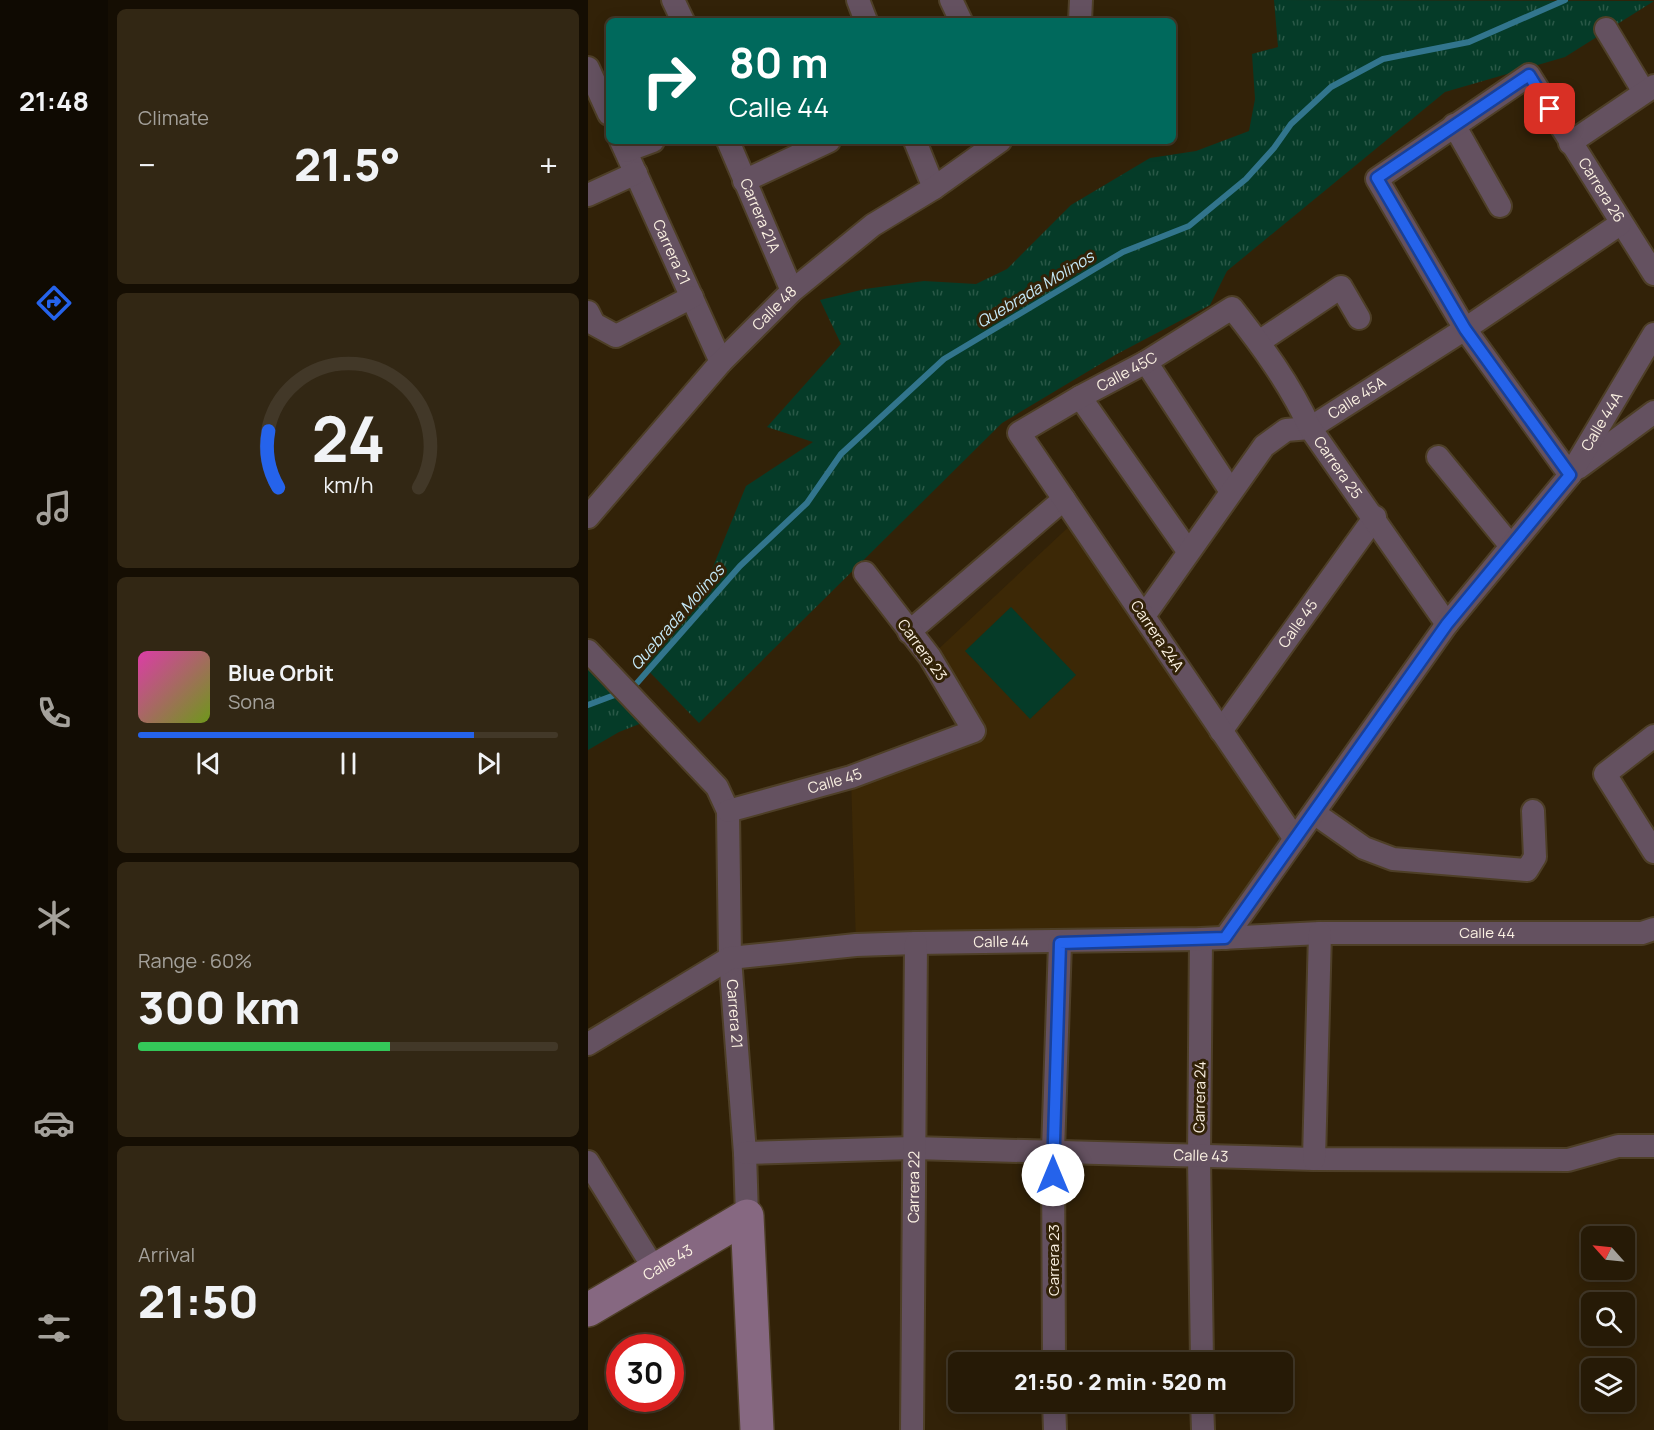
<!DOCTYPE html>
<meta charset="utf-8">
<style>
body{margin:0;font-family:Manrope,sans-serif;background:#322714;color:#f1f3f6;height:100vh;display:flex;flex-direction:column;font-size:22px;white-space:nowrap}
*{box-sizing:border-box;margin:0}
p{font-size:20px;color:#a4a19b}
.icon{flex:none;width:33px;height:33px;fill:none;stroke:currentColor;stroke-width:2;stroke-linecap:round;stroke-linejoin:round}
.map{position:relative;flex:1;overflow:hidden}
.details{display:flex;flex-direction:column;gap:9px;padding:9px;background:#150e03;width:480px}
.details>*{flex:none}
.hud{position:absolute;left:18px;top:18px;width:570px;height:126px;border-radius:9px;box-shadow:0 3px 15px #0003,0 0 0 2px #423828;background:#00695c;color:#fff;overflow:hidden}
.needle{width:39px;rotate:297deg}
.buttons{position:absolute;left:993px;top:1226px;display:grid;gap:12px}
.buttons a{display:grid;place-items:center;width:54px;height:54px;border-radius:9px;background:#261a06;box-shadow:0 3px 15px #0003,0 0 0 2px #423828;font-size:30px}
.speed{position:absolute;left:18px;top:1334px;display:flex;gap:12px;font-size:30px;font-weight:700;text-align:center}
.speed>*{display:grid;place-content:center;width:78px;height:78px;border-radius:50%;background:#261a06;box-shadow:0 3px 15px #0003,0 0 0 2px #423828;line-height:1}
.speed .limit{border:9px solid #d22;background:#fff;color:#111}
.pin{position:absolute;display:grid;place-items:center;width:51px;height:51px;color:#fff;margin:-26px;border-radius:12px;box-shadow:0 3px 9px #0006}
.me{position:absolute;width:66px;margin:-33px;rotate:0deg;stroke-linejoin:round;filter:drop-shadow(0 0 4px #0008)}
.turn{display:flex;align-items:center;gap:21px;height:126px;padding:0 24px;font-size:27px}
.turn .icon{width:78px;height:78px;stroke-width:2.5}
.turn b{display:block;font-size:42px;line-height:51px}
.big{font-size:45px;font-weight:800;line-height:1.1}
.details .widget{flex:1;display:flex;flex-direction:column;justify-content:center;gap:9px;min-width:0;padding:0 21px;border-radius:9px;background:#322714}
.details .dial{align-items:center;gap:0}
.dial svg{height:156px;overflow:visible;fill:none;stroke:#423828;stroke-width:7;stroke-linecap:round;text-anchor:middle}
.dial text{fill:#f1f3f6;stroke:none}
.song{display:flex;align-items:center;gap:18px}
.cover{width:72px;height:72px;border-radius:9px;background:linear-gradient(135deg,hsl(320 70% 55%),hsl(80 70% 35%))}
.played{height:6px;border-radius:3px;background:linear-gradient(90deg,#2563eb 80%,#423828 80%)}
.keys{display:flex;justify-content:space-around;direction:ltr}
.heat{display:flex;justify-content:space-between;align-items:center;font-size:33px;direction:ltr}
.charge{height:9px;border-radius:4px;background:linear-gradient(90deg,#34c759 60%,#423828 0)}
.trip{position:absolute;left:360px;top:1352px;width:345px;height:60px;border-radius:9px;background:#261a06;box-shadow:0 3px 15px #0003,0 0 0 2px #423828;font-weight:800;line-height:60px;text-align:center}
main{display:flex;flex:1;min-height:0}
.tabs{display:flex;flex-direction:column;width:108px;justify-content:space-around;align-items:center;background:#0f0a02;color:#a4a19b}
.tabs .icon{width:42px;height:42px}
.tabs .current{color:#2563eb}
.tabs b{font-size:27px;color:#f1f3f6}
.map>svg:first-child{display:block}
.built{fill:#3c2806}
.grass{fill:url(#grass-tufts)}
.garden{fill:#053b28}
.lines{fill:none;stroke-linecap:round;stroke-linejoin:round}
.stream{stroke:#32758d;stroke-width:6}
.street-casing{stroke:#4e3f27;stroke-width:26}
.secondary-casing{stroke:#4e3f27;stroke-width:36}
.street{stroke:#645160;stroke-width:22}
.secondary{stroke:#866881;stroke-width:33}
.route-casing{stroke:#184099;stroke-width:15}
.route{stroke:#2563eb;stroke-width:10}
.labels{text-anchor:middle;stroke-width:6;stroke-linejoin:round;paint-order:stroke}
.street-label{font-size:15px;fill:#fbf1e2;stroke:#322208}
.water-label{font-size:16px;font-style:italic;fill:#c5e9f8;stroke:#322208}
</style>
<main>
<nav class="tabs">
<b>21:48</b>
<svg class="icon current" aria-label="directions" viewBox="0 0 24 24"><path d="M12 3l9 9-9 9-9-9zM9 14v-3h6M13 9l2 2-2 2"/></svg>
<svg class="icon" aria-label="music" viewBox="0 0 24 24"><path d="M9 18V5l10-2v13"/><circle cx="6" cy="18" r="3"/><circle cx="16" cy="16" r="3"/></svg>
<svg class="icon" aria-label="phone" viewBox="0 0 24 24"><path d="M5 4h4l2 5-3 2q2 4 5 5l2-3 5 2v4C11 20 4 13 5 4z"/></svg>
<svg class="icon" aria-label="climate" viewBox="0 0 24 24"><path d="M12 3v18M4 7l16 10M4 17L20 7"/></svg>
<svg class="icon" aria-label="car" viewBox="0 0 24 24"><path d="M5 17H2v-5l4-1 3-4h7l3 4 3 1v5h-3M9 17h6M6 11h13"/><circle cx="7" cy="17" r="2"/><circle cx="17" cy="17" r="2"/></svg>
<svg class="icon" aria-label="filters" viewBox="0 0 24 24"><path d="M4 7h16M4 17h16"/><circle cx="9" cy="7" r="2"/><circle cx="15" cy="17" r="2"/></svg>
</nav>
<section class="details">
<div class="widget"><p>Climate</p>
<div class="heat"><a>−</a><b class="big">21.5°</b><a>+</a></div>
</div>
<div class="widget dial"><svg viewBox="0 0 100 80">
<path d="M14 69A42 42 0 1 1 86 69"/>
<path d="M14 69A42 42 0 0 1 9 40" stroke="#2563eb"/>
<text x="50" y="56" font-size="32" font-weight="700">24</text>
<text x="50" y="72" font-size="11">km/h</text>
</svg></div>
<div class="widget">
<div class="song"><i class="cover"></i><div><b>Blue Orbit</b><p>Sona</p></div></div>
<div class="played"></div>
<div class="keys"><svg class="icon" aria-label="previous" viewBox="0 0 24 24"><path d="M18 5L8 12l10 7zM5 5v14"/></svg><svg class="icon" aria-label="pause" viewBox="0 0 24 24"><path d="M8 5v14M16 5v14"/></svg><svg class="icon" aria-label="next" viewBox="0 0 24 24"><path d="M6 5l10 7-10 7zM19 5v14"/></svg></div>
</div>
<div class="widget"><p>Range · 60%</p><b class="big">300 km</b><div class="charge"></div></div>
<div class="widget"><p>Arrival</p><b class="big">21:50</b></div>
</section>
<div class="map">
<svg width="1066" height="1430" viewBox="0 0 1066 1430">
<defs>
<pattern id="grass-tufts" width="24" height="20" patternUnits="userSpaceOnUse" patternTransform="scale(1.5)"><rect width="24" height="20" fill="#053b28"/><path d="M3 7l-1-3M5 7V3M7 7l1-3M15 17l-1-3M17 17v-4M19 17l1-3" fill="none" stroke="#2a5847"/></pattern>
</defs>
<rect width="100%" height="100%" fill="#322208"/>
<path class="built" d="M489 519 707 839 637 938 268 945 263 777 386 731 342 657Z"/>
<g class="grass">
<path d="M686 0 1066 1 977 57 857 92 639 271 622 305 529 354 414 423 111 723 48 658 116 589 158 486 225 442 179 427 253 344 232 300 277 289 336 281 388 284 419 269 483 205 562 158 608 151 661 131 667 99 664 54 690 47Z"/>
<path d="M0 665 59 721 31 732 0 750Z"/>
</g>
<path class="garden" d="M423 607 488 675 442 719 377 651Z"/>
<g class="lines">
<g class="stream">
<path d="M41 688 49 683 152 566 219 503 253 454 356 359 535 252 601 226 658 179 686 148 703 124 743 87 795 59 881 42 977 0"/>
<path d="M0 705 32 693"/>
</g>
<defs>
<g id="street">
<path d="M85 0 95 21"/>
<path d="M270 0 278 21"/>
<path d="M363 0 373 21"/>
<path d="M492 21 493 0"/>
<path d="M1018 29 1056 92"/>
<path d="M0 68 21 114"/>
<path d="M866 125 912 206"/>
<path id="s1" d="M33 141 133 362"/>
<path id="s2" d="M140 141 204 291"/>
<path d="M327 141 346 188"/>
<path d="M982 143 1066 86"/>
<path d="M38 151 65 141"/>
<path d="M156 181 241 141"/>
<path d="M0 195 48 173"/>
<path d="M0 312 6 324 28 336 104 297"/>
<path d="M671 342 753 287 771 318"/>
<path d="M558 362 642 490"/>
<path d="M492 397 600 551"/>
<path d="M850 457 923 546"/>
<path d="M990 468 1066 412"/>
<path id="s3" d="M982 475 877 329 789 179 941 75 1066 274"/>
<path id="s4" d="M0 517 133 362 204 291 285 225 346 188 412 141"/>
<path id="s5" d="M556 616 676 446 698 430 722 428 877 329 1032 224"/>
<path d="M321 632 476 499"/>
<path id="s6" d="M0 651 129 787 140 811 142 958 157 1153 159 1216"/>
<path id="s7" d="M633 731 787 517"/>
<path d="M1066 736 1017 774 1066 852"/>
<path id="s8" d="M140 811 263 777 386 731 342 657 277 573"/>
<path d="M726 813 776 848 805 859 939 870 947 857 945 811"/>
<path id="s9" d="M707 839 431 433 492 397 558 362 644 308C674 346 702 384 722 428L859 624"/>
<path id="s10" d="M637 938 859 624 982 475 1066 334"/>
<path d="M613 939 611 1157 614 1362"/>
<path id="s11" d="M0 1044 142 958 268 945 328 943 613 939 732 933H1054L1066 929"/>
<path id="s12" d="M157 1153 325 1148 726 1159 980 1160 1030 1146H1066"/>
<path d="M726 1159 732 933"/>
<path d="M0 1162 67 1270"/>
<path d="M466 1362 465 1151 472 943"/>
<path d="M466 1401 467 1430"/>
<path d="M614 1401 615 1430"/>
<path id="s13" d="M324 1430 328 943"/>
</g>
<g id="secondary">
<path id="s14" d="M0 1310 159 1216 169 1430"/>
</g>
</defs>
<use href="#street" class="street-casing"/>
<use href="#secondary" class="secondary-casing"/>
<use href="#street" class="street"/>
<use href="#secondary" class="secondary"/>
</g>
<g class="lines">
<defs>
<path id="route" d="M465 1175 472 943 637 938 859 624 982 475 877 329 789 178 941 75 962 109"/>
</defs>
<use href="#route" class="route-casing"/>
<use href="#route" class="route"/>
</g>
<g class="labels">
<g class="street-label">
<text dy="5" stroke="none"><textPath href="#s3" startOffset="674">Carrera 26</textPath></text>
<text dy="5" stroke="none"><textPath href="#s2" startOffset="81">Carrera 21A</textPath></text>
<text dy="5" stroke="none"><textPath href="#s1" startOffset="122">Carrera 21</textPath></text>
<text dy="5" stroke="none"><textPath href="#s4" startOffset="280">Calle 48</textPath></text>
<text dy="5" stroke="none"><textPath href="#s9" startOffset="615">Calle 45C</textPath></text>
<text dy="5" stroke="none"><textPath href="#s5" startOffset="315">Calle 45A</textPath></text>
<text dy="5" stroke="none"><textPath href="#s10" startOffset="640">Calle 44A</textPath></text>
<text dy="5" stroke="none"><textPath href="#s9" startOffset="930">Carrera 25</textPath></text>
<text dy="5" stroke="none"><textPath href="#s7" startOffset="132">Calle 45</textPath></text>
<text transform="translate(569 636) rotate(56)" y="5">Carrera 24A</text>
<text transform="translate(334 650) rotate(54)" y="5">Carrera 23</text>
<text dy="5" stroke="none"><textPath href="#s8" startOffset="111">Calle 45</textPath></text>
<text dy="5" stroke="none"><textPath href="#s11" startOffset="924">Calle 44</textPath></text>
<text dy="5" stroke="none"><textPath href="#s11" startOffset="438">Calle 44</textPath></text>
<text dy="5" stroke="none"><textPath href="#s6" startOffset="417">Carrera 21</textPath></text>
<text transform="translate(612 1097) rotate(-89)" y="5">Carrera 24</text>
<text dy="5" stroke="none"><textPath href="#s12" startOffset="456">Calle 43</textPath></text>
<text dy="5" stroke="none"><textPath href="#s13" startOffset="243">Carrera 22</textPath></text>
<text transform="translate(466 1260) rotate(-90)" y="5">Carrera 23</text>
<text dy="5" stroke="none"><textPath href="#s14" startOffset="93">Calle 43</textPath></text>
</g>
<g class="water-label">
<text transform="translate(447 289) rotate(-31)" y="6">Quebrada Molinos</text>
<text transform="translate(89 617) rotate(-49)" y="6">Quebrada Molinos</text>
</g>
</g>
</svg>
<div class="buttons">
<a><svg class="needle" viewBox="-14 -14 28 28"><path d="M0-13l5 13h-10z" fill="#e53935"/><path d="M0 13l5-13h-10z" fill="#a4a19b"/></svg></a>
<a><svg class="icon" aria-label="search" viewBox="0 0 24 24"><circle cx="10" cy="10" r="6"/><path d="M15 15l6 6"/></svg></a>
<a><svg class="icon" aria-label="layers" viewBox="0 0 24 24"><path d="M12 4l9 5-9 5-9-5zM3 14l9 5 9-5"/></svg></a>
</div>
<div class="speed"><div class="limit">30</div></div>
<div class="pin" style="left:962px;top:109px;background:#d93025"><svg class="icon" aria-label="arrive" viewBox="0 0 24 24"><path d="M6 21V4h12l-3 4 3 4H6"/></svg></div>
<svg class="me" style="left:465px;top:1175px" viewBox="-20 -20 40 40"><circle r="19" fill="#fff"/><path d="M0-13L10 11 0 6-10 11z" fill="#2563eb"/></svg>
<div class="trip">21:50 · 2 min · 520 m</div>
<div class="hud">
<div class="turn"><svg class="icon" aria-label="right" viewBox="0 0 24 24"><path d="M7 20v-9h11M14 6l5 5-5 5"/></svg><div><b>80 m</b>Calle 44</div></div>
</div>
</div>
</main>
